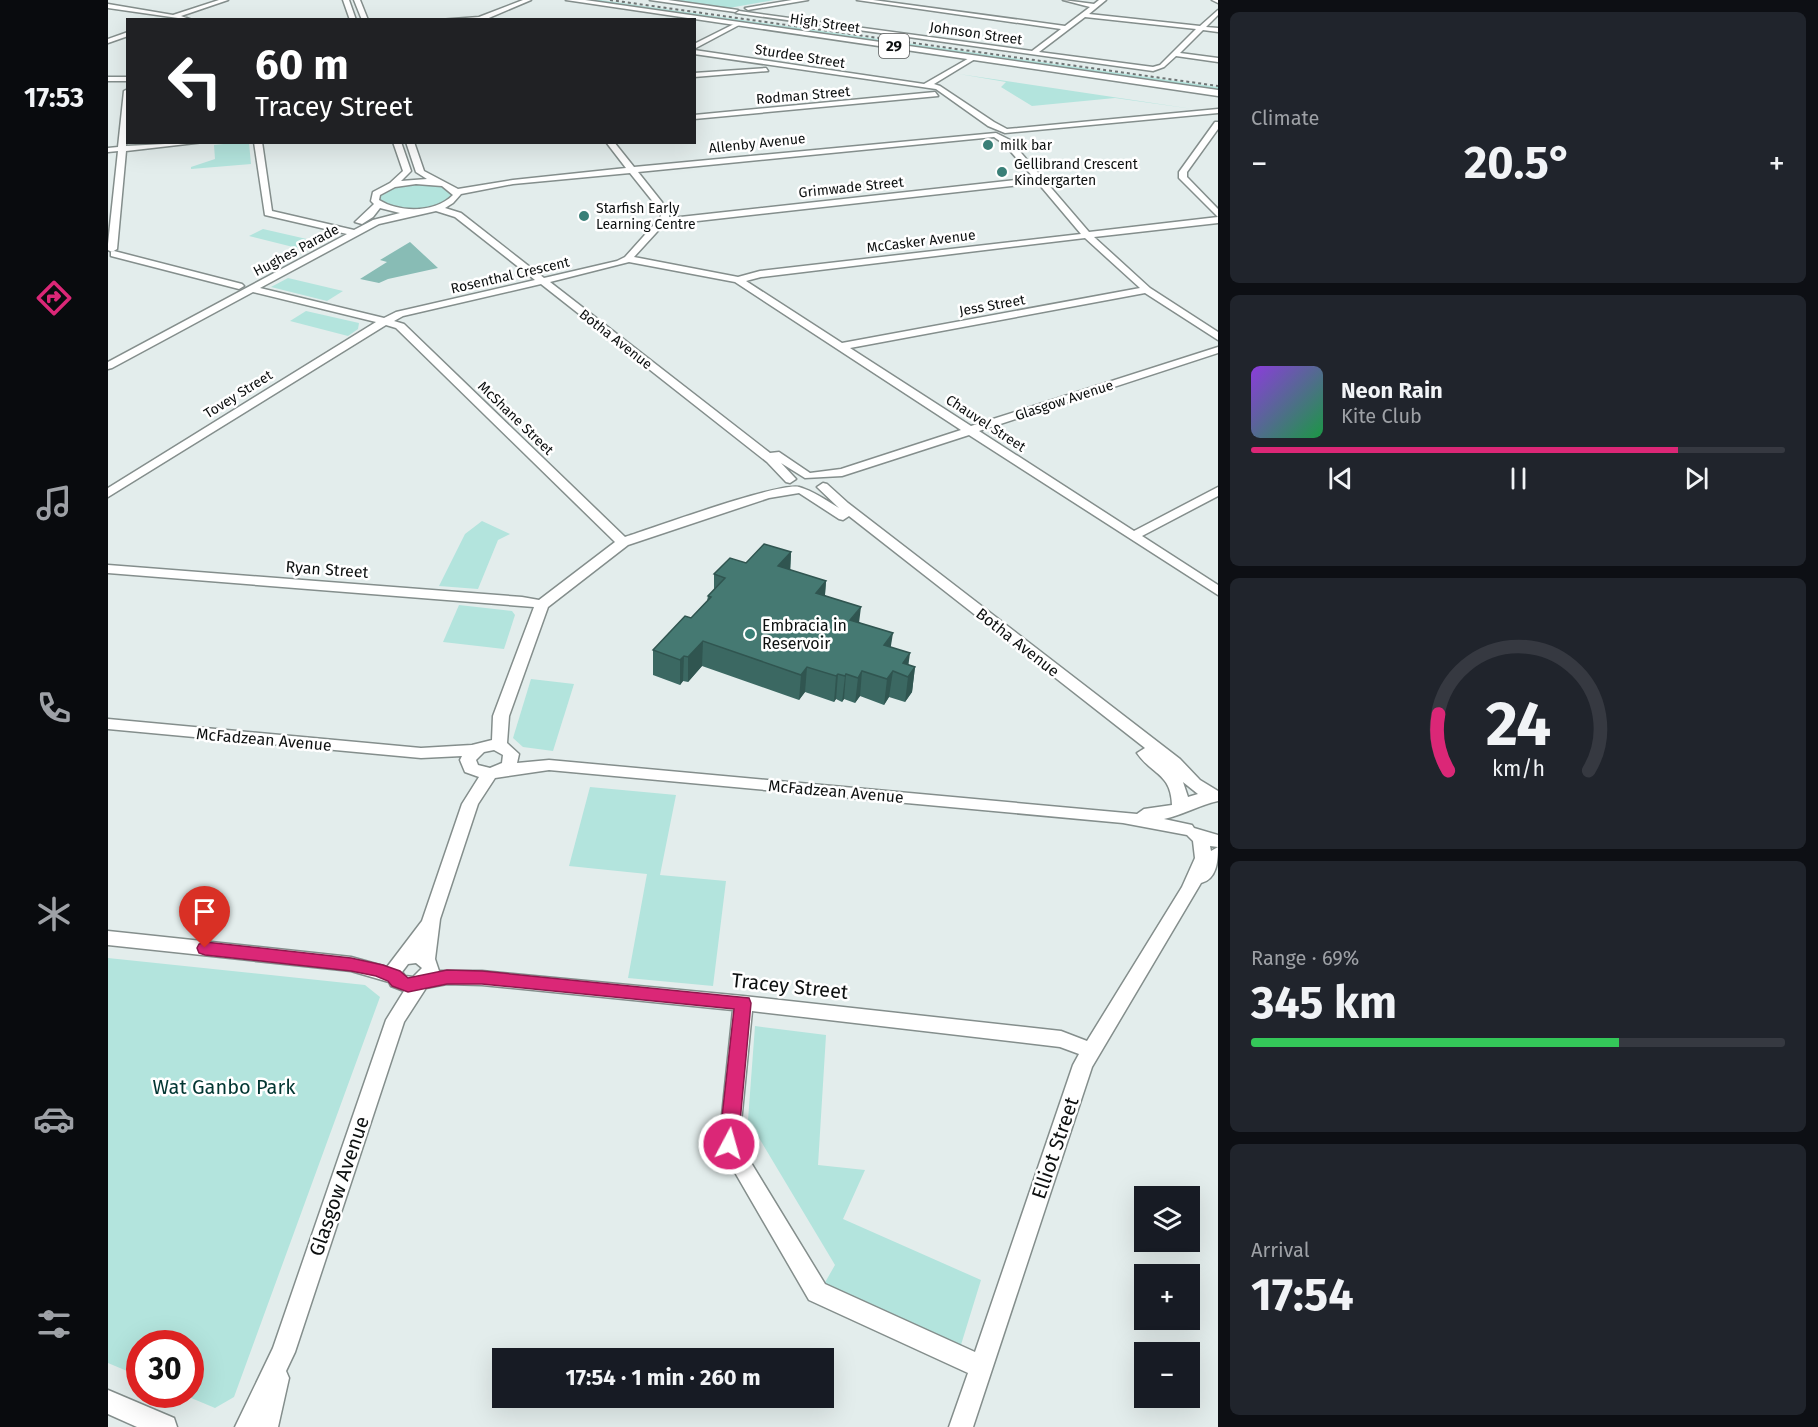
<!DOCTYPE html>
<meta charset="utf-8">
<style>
body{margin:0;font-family:"Fira Sans",sans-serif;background:#20242c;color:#f1f3f6;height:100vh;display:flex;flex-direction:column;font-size:22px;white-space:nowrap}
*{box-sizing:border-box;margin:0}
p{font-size:20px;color:#9ea1a6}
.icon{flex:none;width:33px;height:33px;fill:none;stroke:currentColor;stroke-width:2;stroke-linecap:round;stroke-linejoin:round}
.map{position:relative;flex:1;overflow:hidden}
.side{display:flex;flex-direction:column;gap:12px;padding:12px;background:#0d0f14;width:600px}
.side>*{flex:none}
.banner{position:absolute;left:18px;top:18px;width:570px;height:126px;border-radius:0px;box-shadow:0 6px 24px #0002;background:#202124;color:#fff;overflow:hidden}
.controls{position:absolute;left:1026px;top:1186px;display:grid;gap:12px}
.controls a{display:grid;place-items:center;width:66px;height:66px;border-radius:0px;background:#171b24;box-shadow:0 6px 24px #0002;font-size:30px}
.speed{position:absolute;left:18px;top:1330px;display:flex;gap:12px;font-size:30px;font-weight:700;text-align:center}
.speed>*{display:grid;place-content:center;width:78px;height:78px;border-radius:50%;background:#171b24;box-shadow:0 6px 24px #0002;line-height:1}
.speed .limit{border:9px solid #d22;background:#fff;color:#111}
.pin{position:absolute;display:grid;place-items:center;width:51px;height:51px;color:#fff;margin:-62px -26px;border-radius:50% 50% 50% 0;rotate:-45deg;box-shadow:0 0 6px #0007}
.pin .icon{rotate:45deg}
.me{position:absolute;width:66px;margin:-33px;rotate:6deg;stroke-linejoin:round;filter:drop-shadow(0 0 4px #0008)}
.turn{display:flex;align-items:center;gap:21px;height:126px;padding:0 30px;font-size:27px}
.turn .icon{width:78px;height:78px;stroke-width:2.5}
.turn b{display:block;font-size:42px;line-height:51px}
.big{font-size:45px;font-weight:700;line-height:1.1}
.side .widget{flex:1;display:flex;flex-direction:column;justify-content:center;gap:9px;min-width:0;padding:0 21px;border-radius:9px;background:#20242c}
.side .dial{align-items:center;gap:0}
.dial svg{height:156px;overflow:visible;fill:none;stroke:#363941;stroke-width:7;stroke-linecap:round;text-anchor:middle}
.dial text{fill:#f1f3f6;stroke:none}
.song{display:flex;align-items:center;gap:18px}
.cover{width:72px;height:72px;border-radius:9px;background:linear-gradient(135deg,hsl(270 70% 55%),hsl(140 70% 35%))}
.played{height:6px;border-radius:3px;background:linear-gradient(90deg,#db2777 80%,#363941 80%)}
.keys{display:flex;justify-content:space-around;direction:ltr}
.heat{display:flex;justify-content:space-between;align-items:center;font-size:33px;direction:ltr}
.charge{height:9px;border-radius:4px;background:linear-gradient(90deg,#34c759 69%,#363941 0)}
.trip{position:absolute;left:384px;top:1348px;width:342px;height:60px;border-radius:0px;background:#171b24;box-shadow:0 6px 24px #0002;font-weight:700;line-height:60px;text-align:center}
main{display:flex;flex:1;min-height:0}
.menu{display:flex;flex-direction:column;width:108px;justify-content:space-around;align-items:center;background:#090b0e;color:#9ea1a6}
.menu .icon{width:42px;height:42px}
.menu .current{color:#db2777}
.menu b{font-size:27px;color:#f1f3f6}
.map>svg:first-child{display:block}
.green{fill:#b3e4dd}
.forest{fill:#88bcb5}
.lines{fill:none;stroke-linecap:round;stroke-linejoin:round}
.minor-casing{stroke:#848e8c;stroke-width:3}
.major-casing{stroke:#848e8c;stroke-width:3}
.minor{fill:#fff;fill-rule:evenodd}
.major{fill:#fff;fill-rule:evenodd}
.rail{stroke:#6f7575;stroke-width:2;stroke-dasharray:3 3;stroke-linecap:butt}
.wall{fill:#3b6862}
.shaded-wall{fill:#305550}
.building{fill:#457972;stroke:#305550;stroke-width:1.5}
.route{fill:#db2777;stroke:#8e194d;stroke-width:1.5}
.poi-dot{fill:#397f77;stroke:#fff;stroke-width:2}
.labels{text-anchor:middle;stroke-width:5;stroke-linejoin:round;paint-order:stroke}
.far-street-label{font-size:14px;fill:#0d1010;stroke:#fff}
.far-poi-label{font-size:14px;fill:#0d1010;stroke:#fff;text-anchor:start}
.shield{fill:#fff;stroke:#565858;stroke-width:1.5}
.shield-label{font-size:15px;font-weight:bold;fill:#0d1010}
.street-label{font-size:16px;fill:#0d1010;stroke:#fff}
.poi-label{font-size:16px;fill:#0d1010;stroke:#fff;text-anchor:start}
.near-street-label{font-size:20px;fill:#0d1010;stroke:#fff}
.near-park-label{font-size:20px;fill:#023632;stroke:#fff}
</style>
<main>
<nav class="menu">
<b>17:53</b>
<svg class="icon current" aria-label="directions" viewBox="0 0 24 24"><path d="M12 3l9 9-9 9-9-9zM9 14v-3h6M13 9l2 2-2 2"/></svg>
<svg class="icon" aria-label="music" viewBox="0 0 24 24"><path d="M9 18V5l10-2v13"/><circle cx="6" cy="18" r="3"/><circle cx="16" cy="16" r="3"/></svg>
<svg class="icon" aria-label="phone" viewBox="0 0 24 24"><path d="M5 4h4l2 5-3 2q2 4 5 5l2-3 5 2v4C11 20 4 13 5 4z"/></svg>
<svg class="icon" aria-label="climate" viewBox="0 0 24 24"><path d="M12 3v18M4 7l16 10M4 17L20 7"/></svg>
<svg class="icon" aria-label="car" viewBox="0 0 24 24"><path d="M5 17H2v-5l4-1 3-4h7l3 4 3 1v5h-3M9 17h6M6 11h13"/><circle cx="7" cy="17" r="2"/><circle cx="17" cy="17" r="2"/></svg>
<svg class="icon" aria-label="filters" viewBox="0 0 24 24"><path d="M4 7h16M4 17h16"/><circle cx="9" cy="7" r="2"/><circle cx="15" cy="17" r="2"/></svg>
</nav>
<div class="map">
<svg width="1110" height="1427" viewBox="0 0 1110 1427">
<rect width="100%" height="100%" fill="#e3edec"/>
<g class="green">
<path d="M474 0H493L1096 85 1110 87V91Z"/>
<path d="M561 0H666L621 8Z"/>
<path d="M851 74 1085 109 1007 98 924 106 893 87 898 82Z"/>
<path d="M134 142 141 143 143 164 83 169V167L107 159 106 145Z"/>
<path d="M305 183 337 186 346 194 345 198C321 211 293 214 270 200V195L283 187Z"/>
<path d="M155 229 203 240 189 248 141 236Z"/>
<path d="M180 278 235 291 219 301 163 287Z"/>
<path d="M198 311 251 323 250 329 240 336 182 321Z"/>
<path d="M374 521 402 534 390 540 370 589 331 586 357 534Z"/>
<path d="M351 605 404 611 407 615 396 649 335 642Z"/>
<path d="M423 679 466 684 445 751 415 747 405 738Z"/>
<path d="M482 787 568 795 552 875 618 881 605 986 520 978 539 874 461 866Z"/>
<path d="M0 958 257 985 272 997 126 1397 107 1408 76 1395H82V1344H32L31 1376 0 1363Z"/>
<path d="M647 1026 718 1035 710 1165 757 1170 735 1219 873 1280 852 1348 715 1286 727 1265 651 1138 640 1152 638 1147Z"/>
</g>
<path class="forest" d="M302 242 330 268 280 279 271 283 252 279 279 262 272 260Z"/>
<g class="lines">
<defs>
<g id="minor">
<path d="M111 0H120L73 16 84 20 0 8V4L65 15Z"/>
<path d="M235 0H241L248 20H242Z"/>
<path d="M246 0H252L260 20H254Z"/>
<path d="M415 0H423L376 20H331L371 17Z"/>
<path d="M542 0H560L630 10 627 12Z"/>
<path d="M684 0H700L640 10 637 8Z"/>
<path d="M749 0H765L957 26 982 7 955 0 986 4 991 0H998L981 14 1092 26 1110 10V15L1098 27 1110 28V32L1095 30 1072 53 1110 58V62L1068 56 1056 67 1045 71 628 13 631 11 924 51 953 29ZM977 17 1088 29 1052 65 1045 67 931 52Z"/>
<path d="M1104 0H1110V3Z"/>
<path d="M628 23 633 24 586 49V44Z"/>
<path d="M20 32V36L0 43V39Z"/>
<path d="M586 50 816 84 863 57H867V59L826 84 832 86 886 122 899 129 1110 109V113L897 133 880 126 828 89 586 54Z"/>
<path d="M658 68 660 71 586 77V73Z"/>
<rect x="0" y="77" width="20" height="4"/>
<path d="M20 89 18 146 96 142 18 151 9 249 4 252 0 250V244L10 151 0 152V148L10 147 16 91Z"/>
<path d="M827 92 830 96 586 119V115Z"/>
<path d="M1107 122H1110V129L1079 172V177L1110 209V217L1071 178V172Z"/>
<path d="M888 133 902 140 981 232 1110 217V223L986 237 1042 288 1110 332V340L1037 293 742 348 863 426 1110 347V353L871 431 1026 531 1110 487V496L1034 536 1110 585V595L861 435 734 476 697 478 673 463 688 479 682 483 678 482 659 462 433 284 295 316 286 321 296 324 517 537C545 528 671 482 691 487 705 491 718 500 731 508L709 487 715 483 719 484 740 503 1072 759 1092 780 1110 791V801C1091 805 1075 815 1056 819L1084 825 1086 828 1110 835V847L1102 846 1103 851 1110 847C1110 861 1109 879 1093 883L984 1067 865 1427H841L860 1373 701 1300 614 1150 611 1144 625 1010 374 985 339 984 318 988 296 1022 187 1352 178 1371 181 1378 170 1427H127L165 1348 278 1020 296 991 283 986 281 982 243 971 0 945V931L243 957 279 967 314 921 354 804 371 777 357 772 352 760 354 756 313 758 0 729V719L313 748 364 745 384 740 385 716 426 607 0 573V565L414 597 431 600 507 542 288 328 278 325 0 497V488L268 322 145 292 4 368 0 369V362L239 234 157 215 146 142H154L164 211 246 230 265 220 292 213 272 208 265 217 254 224 247 222 266 204 263 201 265 192 282 183 295 171 285 142H293L303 171 293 181 319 179 308 172 298 142H306L316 171 350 189 405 180 518 168 498 142H506L526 167ZM886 137 896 144 926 178 572 217H561V211L530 172ZM522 173 554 213 552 218 517 257 509 261 436 278 353 213 337 208 345 203 353 194 405 184ZM930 183 973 234 652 271 630 277 526 257 558 222 572 223ZM308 184 334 186 345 195C327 213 292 213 271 200L272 195 287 187ZM328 211 347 217 427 280 288 312 276 318 152 288 271 224ZM977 238 1032 288 734 343 638 281 653 277ZM521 262 627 282 853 430 733 469 702 473 671 452 662 453 442 282ZM691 493 731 519 735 520 741 516 1037 748 1029 753C1044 775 1063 773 1064 805L1036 809 1029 814 441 760 409 763 411 754 399 743 401 716 440 607 520 545 661 498ZM386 750 395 755 394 763 382 768 370 765 368 760 376 752ZM441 770 1015 823 1079 835 1085 841 1087 858 1074 887 979 1041 953 1031 635 996 374 971H331L327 959 332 919 370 804 387 778ZM1075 782 1090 794 1080 797ZM308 963 314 968 305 977 297 976 294 972 300 964ZM644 1011 952 1047 971 1054 965 1065 867 1352 717 1284 631 1143Z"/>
<path d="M6 251 134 284 136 286 131 289 3 256V252Z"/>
<path d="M0 1390 66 1418 69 1427H29L0 1414Z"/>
</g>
<path id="major" d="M458 0H477L1110 90V96Z"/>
</defs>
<use href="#minor" class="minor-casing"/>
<use href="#major" class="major-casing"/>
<use href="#minor" class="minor"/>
<use href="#major" class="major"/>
<path class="rail" d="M502 0 1110 86"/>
</g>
<path class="wall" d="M683 552 682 570 718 581 717 595 783 647 800 665 807 667 804 692 797 702 781 697 776 705 752 696 747 703 736 699 734 702 728 699 726 702 697 692 691 700 594 666 580 682 575 681 572 685 545 675V650L583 618 599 601 600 596 606 590V574Z"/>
<g class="shaded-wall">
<path d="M683 552 682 576 670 566Z"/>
<path d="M718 581 716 606 708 593Z"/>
<path d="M753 607 750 631 742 620Z"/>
<path d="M785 633 781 658 776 645Z"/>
<path d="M595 641 594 666 580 682V657Z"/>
<path d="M802 653 799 676 795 663Z"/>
<path d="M576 656 575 681 572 685V660Z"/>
<path d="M699 667 697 692 691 700 693 675Z"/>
<path d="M807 667 804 692 797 702 800 677Z"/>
<path d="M754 671 752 696 747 703 750 678Z"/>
<path d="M785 671 781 697 776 705 779 679Z"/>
<path d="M730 674 728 699 726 702 728 676Z"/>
<path d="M738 674 736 699 734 702 737 676Z"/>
</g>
<path class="building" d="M656 544 683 552 670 566 718 581 708 593 753 607 742 620 785 633 776 645 802 653 795 663 807 667 800 677 785 671 779 679 754 671 750 678 738 674 737 676 730 674 728 676 699 667 693 675 595 641 580 657 576 656 572 660 545 650 577 616 583 618 603 597 600 596 617 578 606 574 622 558 638 563Z"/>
<path class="route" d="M97 942 243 958 275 965 292 971 300 978 339 970 374 971 641 998 643 1003 630 1144 627 1150 621 1152 614 1150 611 1144 626 1009 374 984H339L300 992 284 986 280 981 268 976 243 971 97 955 91 953 89 948 91 944Z"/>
<g class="poi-dot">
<circle cx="880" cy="145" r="6"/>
<circle cx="894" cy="172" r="6"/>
<circle cx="476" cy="216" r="6"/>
<circle cx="642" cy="634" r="6"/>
</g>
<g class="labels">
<g class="far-street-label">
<text transform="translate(717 23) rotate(8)" y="5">High Street</text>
<text transform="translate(868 33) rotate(8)" y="5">Johnson Street</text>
<text transform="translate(692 56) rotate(9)" y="5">Sturdee Street</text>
<text transform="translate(695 95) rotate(-5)" y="5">Rodman Street</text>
<text transform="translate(649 143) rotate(-6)" y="5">Allenby Avenue</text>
<text transform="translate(743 187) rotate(-6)" y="5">Grimwade Street</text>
<text transform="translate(813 241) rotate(-7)" y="5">McCasker Avenue</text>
<text transform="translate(188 250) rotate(-28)" y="5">Hughes Parade</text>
<text transform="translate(402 275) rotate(-13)" y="5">Rosenthal Crescent</text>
<text transform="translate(884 305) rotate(-10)" y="5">Jess Street</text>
<text transform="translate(508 339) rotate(38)" y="5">Botha Avenue</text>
<text transform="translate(130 394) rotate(-32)" y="5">Tovey Street</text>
<text transform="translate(956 400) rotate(-18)" y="5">Glasgow Avenue</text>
<text transform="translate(408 418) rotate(44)" y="5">McShane Street</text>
<text transform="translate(878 423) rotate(33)" y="5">Chauvel Street</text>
</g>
<g class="far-poi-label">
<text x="892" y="150">milk bar</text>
<text x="906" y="169">Gellibrand Crescent<tspan x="906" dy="16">Kindergarten</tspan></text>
<text x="488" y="213">Starfish Early<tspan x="488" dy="16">Learning Centre</tspan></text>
</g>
<rect class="shield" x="771" y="34" width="30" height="24" rx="4.5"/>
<g class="shield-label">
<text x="786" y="51">29</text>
</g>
<g class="street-label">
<text transform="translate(219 569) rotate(4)" y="6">Ryan Street</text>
<text transform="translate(910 642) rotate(38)" y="6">Botha Avenue</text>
<text transform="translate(156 739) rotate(5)" y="6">McFadzean Avenue</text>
<text transform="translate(728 791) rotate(5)" y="6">McFadzean Avenue</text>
</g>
<g class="poi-label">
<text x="654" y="631">Embracia in<tspan x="654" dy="18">Reservoir</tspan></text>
</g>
<g class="near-street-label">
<text transform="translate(682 986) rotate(6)" y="7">Tracey Street</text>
<text transform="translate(947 1148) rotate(-71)" y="7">Elliot Street</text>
<text transform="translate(231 1186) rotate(-71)" y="7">Glasgow Avenue</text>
</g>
<g class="near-park-label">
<text x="116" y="1094">Wat Ganbo Park</text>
</g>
</g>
</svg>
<div class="controls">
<a><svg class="icon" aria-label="layers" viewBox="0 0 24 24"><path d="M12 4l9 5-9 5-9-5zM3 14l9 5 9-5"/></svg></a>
<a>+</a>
<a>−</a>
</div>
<div class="speed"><div class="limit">30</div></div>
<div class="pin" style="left:97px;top:948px;background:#d93025"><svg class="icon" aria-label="arrive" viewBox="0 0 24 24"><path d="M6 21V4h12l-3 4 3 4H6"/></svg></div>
<svg class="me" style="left:621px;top:1144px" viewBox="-20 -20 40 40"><circle r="17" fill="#db2777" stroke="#fff" stroke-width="3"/><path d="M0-11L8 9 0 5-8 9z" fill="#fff"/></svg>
<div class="trip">17:54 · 1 min · 260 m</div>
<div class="banner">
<div class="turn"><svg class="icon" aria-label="left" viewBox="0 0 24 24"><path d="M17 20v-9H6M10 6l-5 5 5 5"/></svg><div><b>60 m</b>Tracey Street</div></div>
</div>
</div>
<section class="side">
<div class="widget"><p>Climate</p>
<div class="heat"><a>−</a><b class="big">20.5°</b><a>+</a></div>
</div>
<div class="widget">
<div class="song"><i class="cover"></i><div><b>Neon Rain</b><p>Kite Club</p></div></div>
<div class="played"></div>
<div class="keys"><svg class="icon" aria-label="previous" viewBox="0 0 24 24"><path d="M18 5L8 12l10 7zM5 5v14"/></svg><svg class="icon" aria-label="pause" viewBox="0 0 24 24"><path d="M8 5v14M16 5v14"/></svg><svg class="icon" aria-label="next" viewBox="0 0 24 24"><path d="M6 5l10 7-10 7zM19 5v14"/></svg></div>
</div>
<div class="widget dial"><svg viewBox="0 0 100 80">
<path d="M14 69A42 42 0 1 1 86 69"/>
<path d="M14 69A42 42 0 0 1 9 40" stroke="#db2777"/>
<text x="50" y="56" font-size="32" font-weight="700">24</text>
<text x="50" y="72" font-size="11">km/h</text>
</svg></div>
<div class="widget"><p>Range · 69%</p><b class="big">345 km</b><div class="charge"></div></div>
<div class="widget"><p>Arrival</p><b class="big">17:54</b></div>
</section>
</main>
